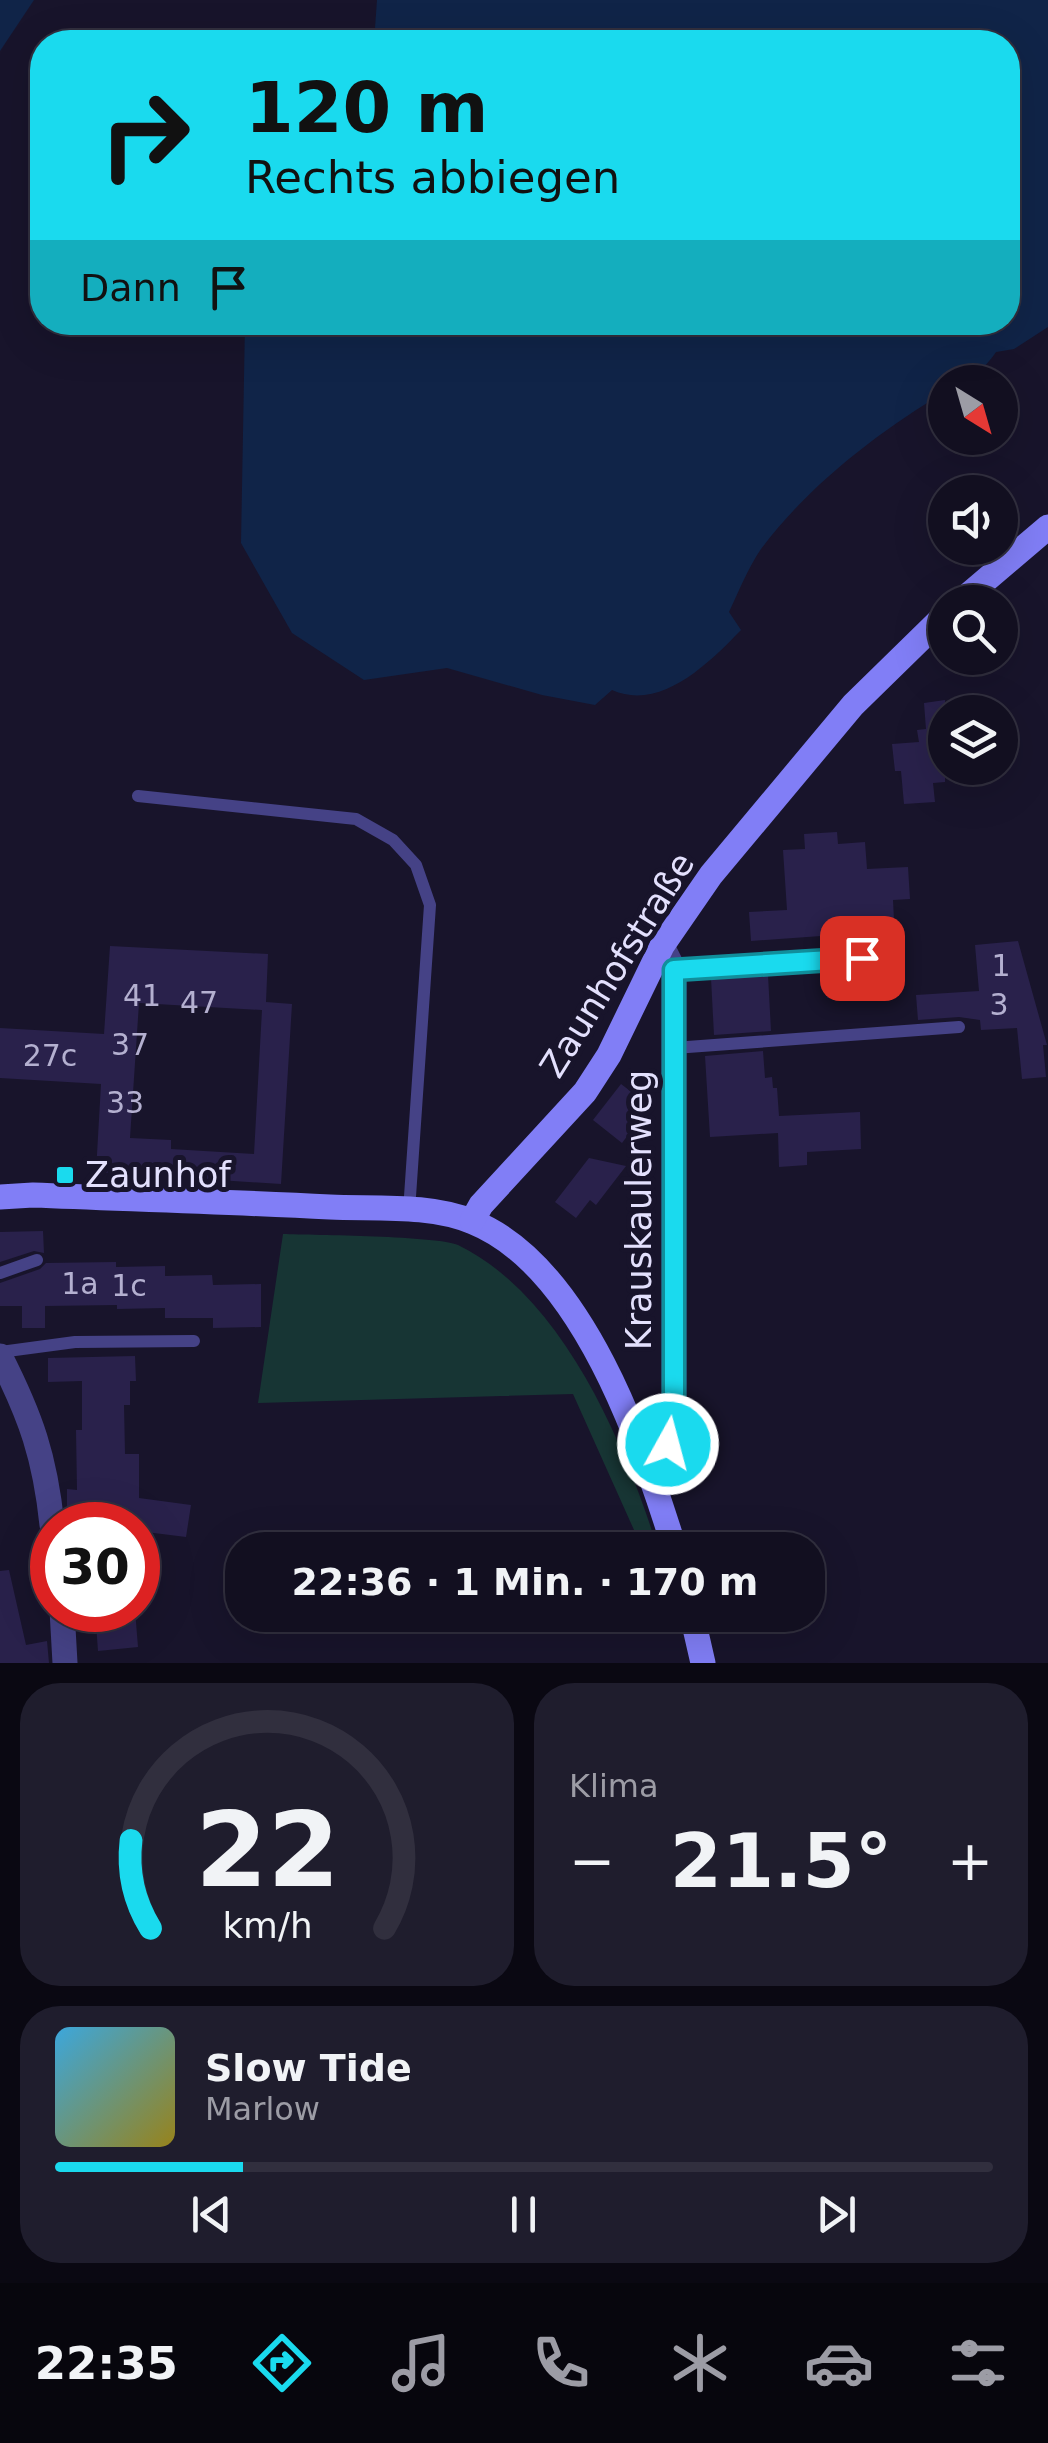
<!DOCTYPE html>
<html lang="de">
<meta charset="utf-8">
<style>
body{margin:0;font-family:"DejaVu Sans",sans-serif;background:#1f1d2d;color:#f1f3f6;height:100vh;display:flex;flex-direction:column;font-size:38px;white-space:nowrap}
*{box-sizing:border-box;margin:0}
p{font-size:32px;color:#9c9ca5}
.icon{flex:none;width:55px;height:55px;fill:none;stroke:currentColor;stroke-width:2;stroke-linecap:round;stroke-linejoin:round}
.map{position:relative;height:1663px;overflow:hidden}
.panel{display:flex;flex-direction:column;gap:20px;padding:20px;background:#0a0812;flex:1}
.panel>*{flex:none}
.banner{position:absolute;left:30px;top:30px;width:990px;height:305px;border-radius:40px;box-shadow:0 10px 40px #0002,0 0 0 2px #312f3e;background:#1adaee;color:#111;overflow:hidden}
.needle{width:65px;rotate:143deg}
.fabs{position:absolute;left:928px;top:365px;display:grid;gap:20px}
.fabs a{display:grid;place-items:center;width:90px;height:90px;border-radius:50%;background:#120f20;box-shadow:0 10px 40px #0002,0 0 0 2px #312f3e;font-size:50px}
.speed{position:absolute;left:30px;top:1502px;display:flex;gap:20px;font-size:50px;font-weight:700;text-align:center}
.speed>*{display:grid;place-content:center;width:130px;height:130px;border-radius:50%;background:#120f20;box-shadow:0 10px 40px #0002,0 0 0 2px #312f3e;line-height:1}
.speed .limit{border:15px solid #d22;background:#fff;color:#111}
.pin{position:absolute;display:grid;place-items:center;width:85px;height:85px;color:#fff;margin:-42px;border-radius:20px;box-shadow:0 5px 15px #0006}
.me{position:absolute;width:110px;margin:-55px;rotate:7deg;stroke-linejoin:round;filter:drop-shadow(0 0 8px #0008)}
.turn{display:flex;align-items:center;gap:35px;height:210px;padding:0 50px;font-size:45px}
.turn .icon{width:130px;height:130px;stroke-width:2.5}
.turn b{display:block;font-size:70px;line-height:85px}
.then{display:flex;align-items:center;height:95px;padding:0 50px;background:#0003;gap:20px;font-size:38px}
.big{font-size:75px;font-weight:800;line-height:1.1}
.panel .tile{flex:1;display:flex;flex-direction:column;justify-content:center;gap:15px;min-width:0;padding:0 35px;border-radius:40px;background:#1f1d2d}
.panel .dial{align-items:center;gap:0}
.dial svg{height:260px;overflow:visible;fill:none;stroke:#312f3e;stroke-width:7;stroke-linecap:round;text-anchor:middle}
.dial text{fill:#f1f3f6;stroke:none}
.song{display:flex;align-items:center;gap:30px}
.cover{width:120px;height:120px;border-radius:15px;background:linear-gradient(135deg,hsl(200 70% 55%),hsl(50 70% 35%))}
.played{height:10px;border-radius:5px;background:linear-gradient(90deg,#1adaee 20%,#312f3e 20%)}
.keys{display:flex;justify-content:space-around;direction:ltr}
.heat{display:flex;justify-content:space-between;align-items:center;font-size:55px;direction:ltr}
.panel .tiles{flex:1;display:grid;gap:20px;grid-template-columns:1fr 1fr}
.tile:last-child{grid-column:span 2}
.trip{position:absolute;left:225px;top:1532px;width:600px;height:100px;border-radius:40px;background:#120f20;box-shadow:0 10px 40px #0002,0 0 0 2px #312f3e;font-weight:800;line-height:100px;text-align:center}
.dock{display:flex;height:160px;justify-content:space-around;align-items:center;background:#07060d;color:#9c9ca5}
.dock .icon{width:70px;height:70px}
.dock .selected{color:#1adaee}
.dock b{font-size:45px;color:#f1f3f6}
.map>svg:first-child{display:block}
.green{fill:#173534}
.water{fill:#102448}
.building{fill:#29214b;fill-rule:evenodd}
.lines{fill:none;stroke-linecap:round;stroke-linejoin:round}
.lane{stroke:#454286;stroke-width:12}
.street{stroke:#454286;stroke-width:25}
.secondary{stroke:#817ef6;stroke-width:25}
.route-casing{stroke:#118e9b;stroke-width:25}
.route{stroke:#1adaee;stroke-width:18}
.poi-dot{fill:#1adaee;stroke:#18142b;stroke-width:4}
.labels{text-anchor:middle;stroke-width:10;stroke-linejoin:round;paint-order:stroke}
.number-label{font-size:30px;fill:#b4b0d0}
.street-label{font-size:35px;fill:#e3e0fd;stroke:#18142b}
.poi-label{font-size:35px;fill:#e3e0fd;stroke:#18142b;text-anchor:start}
</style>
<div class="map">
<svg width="1048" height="1663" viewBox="0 0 1048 1663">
<rect width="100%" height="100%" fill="#18142b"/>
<path class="green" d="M283 1234C314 1235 438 1236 458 1245 562 1295 626 1445 658 1550H643L573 1394 258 1403Z"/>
<g class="water">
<path d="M0 0H34L0 51Z"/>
<path d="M377 0H1048V327L1014 349 996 352C983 371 969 382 945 382V392C878 432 808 486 761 549 748 568 739 591 729 612L741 630C710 662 661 712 612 690L595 705 542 695 447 668 364 680 292 633 241 543 245 323 1008 322V42H374Z"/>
</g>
<g class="building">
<path d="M945 700V782L933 783 935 802 904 804 901 771H895L892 744 919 742 917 730 926 729 924 703Z"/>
<path d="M837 832 838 844 865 842 867 869 908 867 910 899 893 900 896 960 873 962 875 996 827 998 825 971 867 968 872 957 866 950 821 951V936L751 941 749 912 787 910 783 850 805 849 804 834Z"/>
<path d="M1018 941 1047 1045H1043L1046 1077 1022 1079 1017 1028 981 1030 980 1020 959 1017 918 1020 916 995 979 991 975 945Z"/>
<path d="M110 946 268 954 266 1002 292 1004 281 1184 96 1172 101 1084 0 1078V1028L104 1034ZM139 1003 262 1010 254 1154 171 1149V1140L130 1138Z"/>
<path d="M768 975 771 1031 714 1035 711 978Z"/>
<path d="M763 1051 765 1078 772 1077 773 1088H777L779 1116 860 1112 861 1149 807 1152V1165L779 1167 778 1133 710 1137 705 1056Z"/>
<path d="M621 1084 650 1106 622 1143 593 1120Z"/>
<path d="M589 1158 626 1166 596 1205 590 1200 576 1218 555 1202Z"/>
<path d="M43 1231 44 1253 34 1251 0 1262V1232Z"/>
<path d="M116 1262V1267L165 1266V1276L212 1275 213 1285 261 1284V1327L213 1328V1318H165V1308L117 1309V1305L45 1306V1328H22V1306H0V1283L40 1269 46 1263Z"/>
<path d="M135 1356 136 1381H130V1405H124L125 1454H139V1498L191 1505 186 1537 138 1531V1525H109L110 1520 67 1511V1489L77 1490 76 1430H82V1381L48 1382V1358Z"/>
<path d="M9 1570 26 1645 47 1641 49 1663H0V1571Z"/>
<path d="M95 1610H135L138 1647 98 1651Z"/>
</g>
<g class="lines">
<g class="lane">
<path d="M138 796 356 819 393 840 416 865 430 905 409 1211"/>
<path d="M674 970 862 959"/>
<path d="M674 1048 959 1027"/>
<path d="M0 1273 37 1260"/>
<path d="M0 1352 75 1342 194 1341"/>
</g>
<g class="street">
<path d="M0 1356C31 1417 45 1457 52 1525"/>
<path d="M651 1472 668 1443 674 1410V970L662 946"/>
<path d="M62 1610 65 1663"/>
</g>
<g class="secondary">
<path d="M960 602 1048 527"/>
<path d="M0 1197 33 1195C132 1199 231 1202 330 1207 375 1209 431 1204 473 1222 582 1266 643 1446 675 1550"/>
<path d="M472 1221 481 1205 585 1092 609 1055 662 946 711 875 853 705 945 615"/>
<path d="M692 1615 703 1663"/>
</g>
</g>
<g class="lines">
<defs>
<path id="route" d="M668 1444 674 1410V970L862 958"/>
</defs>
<use href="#route" class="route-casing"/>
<use href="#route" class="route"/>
</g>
<rect class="poi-dot" x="55" y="1165" width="20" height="20" rx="5"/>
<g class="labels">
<g class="number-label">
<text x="1001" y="976">1</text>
<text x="142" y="1006">41</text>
<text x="199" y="1013">47</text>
<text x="999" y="1015">3</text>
<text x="130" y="1055">37</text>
<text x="50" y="1066">27c</text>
<text x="125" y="1113">33</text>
<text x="80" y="1294">1a</text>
<text x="129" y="1296">1c</text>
</g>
<g class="street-label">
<text transform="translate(617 965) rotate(-58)" y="12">Zaunhofstraße</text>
<text transform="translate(639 1210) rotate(-90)" y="12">Krauskaulerweg</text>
</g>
<g class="poi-label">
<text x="85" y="1187">Zaunhof</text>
</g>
</g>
</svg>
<div class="fabs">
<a><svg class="needle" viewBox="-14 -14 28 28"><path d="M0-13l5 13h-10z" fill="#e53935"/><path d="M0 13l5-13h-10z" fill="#9c9ca5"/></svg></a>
<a><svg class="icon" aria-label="sound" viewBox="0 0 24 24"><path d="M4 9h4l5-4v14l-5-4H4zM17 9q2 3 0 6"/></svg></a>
<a><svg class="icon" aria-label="search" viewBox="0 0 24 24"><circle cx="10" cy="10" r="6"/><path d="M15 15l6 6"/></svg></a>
<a><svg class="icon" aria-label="layers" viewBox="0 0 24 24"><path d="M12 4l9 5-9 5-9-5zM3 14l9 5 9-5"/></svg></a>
</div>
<div class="speed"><div class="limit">30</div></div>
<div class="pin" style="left:862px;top:958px;background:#d93025"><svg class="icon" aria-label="arrive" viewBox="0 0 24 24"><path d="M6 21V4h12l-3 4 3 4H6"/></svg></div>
<svg class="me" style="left:668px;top:1444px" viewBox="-20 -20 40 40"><circle r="17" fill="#1adaee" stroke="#fff" stroke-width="3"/><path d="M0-11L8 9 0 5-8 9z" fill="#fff"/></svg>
<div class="trip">22:36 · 1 Min. · 170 m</div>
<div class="banner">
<div class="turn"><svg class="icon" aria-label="right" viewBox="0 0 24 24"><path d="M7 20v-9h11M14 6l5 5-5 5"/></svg><div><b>120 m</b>Rechts abbiegen</div></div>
<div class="then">Dann<svg class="icon" aria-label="arrive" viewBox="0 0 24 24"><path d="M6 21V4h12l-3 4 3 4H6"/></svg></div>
</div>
</div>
<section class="panel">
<div class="tiles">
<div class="tile dial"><svg viewBox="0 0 100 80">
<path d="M14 69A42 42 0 1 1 86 69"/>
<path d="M14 69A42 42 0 0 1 8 42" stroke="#1adaee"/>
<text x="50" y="56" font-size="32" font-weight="700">22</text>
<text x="50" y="72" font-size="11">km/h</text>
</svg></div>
<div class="tile"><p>Klima</p>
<div class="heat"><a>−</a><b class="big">21.5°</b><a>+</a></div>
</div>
<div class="tile">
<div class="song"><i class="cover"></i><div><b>Slow Tide</b><p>Marlow</p></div></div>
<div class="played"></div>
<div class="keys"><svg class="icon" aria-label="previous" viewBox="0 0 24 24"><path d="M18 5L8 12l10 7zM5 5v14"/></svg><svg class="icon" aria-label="pause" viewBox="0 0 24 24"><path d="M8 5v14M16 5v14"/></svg><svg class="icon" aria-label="next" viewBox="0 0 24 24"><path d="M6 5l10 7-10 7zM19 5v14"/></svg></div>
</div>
</div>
</section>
<nav class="dock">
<b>22:35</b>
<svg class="icon selected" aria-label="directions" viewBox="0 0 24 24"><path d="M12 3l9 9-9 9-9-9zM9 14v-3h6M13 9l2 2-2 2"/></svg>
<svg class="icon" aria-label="music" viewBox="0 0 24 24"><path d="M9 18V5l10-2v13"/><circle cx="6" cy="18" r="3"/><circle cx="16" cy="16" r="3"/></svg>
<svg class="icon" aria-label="phone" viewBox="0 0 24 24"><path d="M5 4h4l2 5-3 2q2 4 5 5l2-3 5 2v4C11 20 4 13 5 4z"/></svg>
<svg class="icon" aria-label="climate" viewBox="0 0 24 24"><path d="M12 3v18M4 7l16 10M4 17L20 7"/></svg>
<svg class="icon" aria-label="car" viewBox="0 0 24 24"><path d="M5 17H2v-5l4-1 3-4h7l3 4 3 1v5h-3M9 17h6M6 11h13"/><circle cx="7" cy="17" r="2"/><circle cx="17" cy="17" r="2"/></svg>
<svg class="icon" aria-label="filters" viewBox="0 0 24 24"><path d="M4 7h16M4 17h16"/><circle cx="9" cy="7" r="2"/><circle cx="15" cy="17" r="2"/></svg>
</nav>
